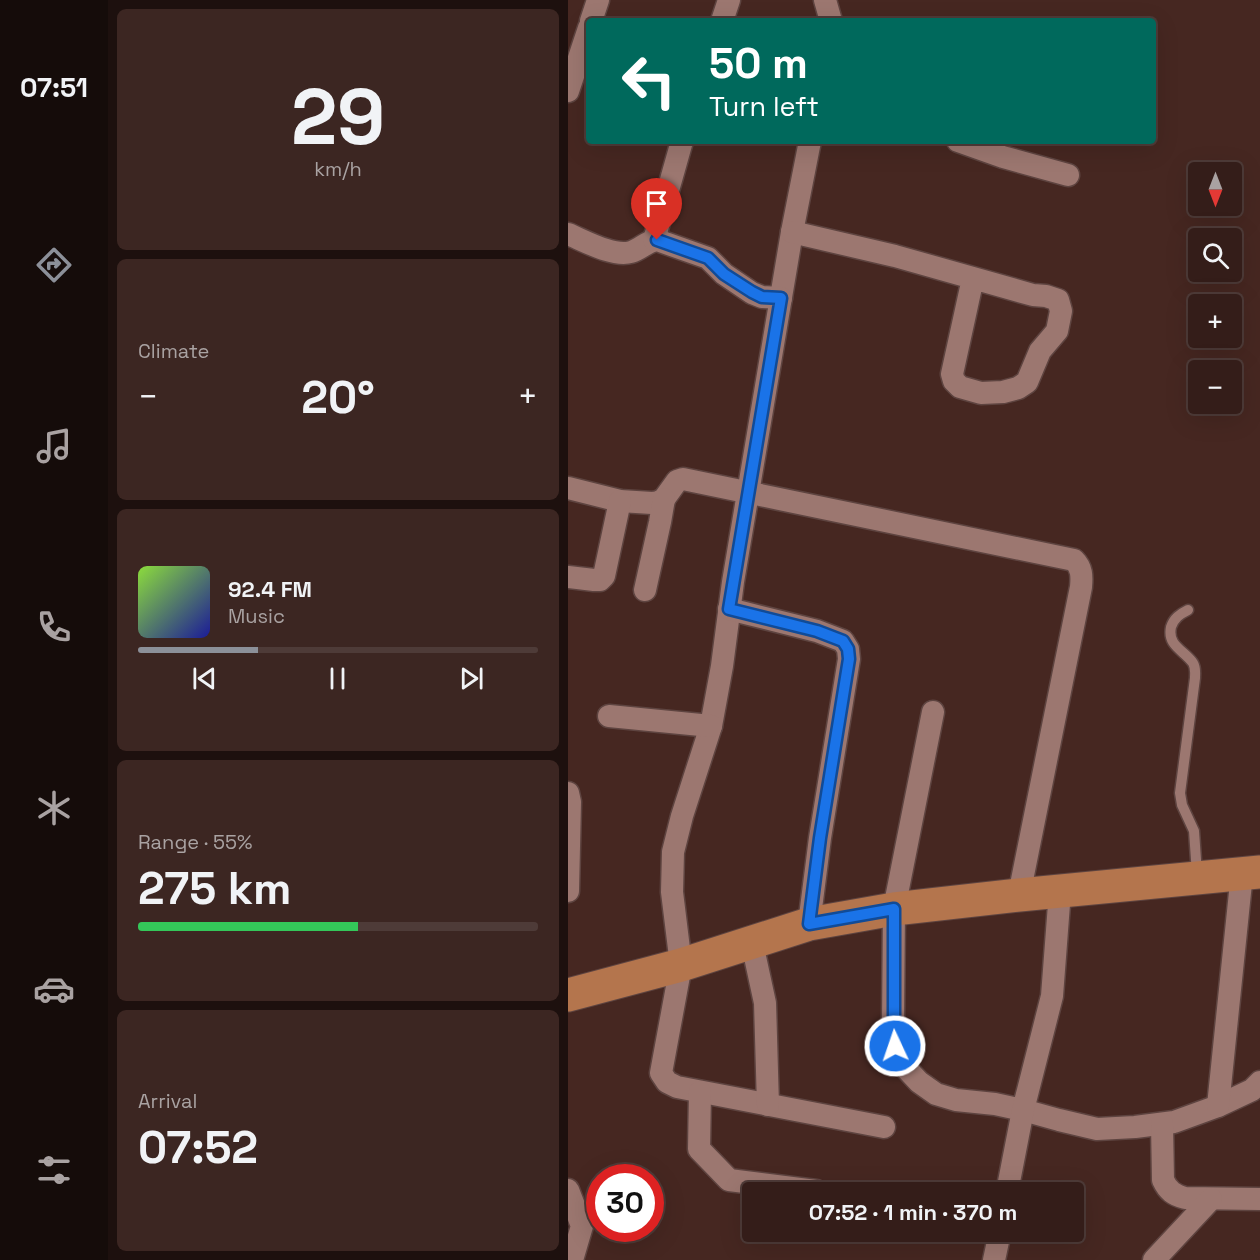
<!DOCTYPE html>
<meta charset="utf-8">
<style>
body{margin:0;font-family:"Space Grotesk",sans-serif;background:#3c2622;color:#f1f3f6;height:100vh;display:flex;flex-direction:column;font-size:22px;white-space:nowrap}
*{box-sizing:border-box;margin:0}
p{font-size:20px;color:#a9a2a2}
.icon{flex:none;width:33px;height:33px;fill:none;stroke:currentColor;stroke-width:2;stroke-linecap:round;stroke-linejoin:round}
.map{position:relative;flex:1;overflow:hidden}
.panel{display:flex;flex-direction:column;gap:9px;padding:9px;background:#1d100e;width:460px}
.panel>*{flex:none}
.banner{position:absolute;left:18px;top:18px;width:570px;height:126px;border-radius:6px;box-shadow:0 6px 24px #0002,0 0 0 2px #4e3b38;background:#00695c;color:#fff;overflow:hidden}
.needle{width:39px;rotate:180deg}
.tools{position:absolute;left:620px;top:162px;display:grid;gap:12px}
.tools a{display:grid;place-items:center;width:54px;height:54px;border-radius:6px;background:#341d19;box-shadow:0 6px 24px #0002,0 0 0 2px #4e3b38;font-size:30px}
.speed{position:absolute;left:18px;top:1164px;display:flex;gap:12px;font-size:30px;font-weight:700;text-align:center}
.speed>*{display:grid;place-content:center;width:78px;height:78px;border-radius:50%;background:#341d19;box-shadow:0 6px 24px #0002,0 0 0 2px #4e3b38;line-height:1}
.speed .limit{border:9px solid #d22;background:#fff;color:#111}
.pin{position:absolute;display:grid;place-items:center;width:51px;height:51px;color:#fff;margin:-62px -26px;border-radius:50% 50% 50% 0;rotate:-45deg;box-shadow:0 0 6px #0007}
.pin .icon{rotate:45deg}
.me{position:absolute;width:66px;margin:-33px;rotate:357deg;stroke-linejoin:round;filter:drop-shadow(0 0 4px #0008)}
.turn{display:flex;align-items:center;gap:21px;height:126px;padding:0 24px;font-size:27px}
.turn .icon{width:78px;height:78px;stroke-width:2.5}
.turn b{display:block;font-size:42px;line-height:51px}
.big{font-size:45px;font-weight:700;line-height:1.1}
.panel .widget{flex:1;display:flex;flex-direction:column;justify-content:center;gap:9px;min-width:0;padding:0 21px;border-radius:9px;background:#3c2622}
.panel .dial{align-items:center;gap:0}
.dial b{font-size:78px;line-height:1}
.song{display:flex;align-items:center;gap:18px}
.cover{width:72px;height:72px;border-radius:9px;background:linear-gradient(135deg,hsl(90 70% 55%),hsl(240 70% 35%))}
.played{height:6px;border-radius:3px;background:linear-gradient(90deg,#8c9099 30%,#4e3b38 30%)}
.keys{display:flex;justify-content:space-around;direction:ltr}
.heat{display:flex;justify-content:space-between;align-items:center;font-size:33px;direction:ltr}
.charge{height:9px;border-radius:4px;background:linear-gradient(90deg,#34c759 55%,#4e3b38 0)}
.trip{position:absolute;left:174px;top:1182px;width:342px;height:60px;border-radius:6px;background:#341d19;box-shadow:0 6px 24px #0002,0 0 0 2px #4e3b38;font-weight:700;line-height:60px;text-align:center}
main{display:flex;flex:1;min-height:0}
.dock{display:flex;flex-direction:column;width:108px;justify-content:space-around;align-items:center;background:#150c0a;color:#a9a2a2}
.dock .icon{width:42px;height:42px}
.dock .active{color:#8c9099}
.dock b{font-size:27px;color:#f1f3f6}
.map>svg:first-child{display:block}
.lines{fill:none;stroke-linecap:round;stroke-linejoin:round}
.service-casing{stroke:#5e4440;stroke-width:13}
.minor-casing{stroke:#5e4440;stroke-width:25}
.primary-casing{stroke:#5e4440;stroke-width:35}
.service{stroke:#9c7770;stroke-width:10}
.minor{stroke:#9c7770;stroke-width:22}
.primary{stroke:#b4754d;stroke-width:33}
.route-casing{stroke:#114b97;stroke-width:15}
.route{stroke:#1a73e8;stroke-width:10}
</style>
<main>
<nav class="dock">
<b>07:51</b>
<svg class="icon active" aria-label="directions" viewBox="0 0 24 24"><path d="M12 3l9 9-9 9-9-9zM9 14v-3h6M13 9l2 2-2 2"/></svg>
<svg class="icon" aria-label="music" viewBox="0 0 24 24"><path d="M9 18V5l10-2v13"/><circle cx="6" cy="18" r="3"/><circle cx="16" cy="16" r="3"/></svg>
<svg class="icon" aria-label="phone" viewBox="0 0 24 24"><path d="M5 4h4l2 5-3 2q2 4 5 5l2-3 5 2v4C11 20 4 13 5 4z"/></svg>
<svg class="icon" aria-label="climate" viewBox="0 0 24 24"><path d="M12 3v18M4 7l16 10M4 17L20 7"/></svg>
<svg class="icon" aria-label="car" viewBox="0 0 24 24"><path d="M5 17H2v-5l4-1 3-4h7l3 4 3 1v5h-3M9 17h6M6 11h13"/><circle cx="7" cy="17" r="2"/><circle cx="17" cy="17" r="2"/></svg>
<svg class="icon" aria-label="filters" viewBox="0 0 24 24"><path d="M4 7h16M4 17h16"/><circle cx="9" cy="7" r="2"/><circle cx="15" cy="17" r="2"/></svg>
</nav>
<section class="panel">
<div class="widget dial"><b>29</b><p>km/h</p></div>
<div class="widget"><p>Climate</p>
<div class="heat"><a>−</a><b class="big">20°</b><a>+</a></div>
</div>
<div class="widget">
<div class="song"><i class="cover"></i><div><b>92.4 FM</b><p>Music</p></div></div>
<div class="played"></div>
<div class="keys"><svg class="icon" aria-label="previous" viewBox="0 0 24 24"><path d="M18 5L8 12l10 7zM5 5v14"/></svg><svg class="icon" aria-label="pause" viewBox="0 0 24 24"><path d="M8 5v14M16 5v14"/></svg><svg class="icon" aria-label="next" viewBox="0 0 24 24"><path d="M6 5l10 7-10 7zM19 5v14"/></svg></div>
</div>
<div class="widget"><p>Range · 55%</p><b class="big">275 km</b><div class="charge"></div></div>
<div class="widget"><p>Arrival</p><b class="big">07:52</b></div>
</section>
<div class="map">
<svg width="692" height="1260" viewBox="0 0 692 1260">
<rect width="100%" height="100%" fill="#462721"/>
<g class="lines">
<defs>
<path id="service" d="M620 610C612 614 606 618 603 627 599 646 616 650 625 663 628 668 627 672 627 678L612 793 614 805 626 831 629 874"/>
<g id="minor">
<path d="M257 0 263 21"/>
<path d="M23 21 30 0"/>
<path d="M154 21 161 0"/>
<path d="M0 91 21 28"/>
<path d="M242 141 224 232 165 582 154 666 143 726 114 816 105 852 104 892 113 965 93 1073 99 1082 109 1087 316 1127"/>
<path d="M390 141 435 157 500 175"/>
<path d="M224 232 327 256 465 295 478 296 490 300 493 311 489 331 472 351 459 382 450 388 435 392 413 393 392 387 386 381 384 374 405 278"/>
<path d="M0 234C17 241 45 257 63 252 73 249 79 241 89 240L140 258 156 274 184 293 194 297 213 298"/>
<path d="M86 240 114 141"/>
<path d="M0 488 52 501 84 503 90 502 96 499 109 481 115 479 506 560C514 568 514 576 513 587L451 895"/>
<path d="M0 577 26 580H32L36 576 52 501"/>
<path d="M77 590 92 522 96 499"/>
<path d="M161 609 249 631 275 641 280 649 281 659 252 838 241 924"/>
<path d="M365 712 326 909 325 1024 327 1046 336 1066 351 1082 368 1094 388 1100 427 1104 455 1110 491 1120 529 1129 567 1127 606 1122 650 1106 684 1090 692 1082"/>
<path d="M41 716 143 726"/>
<path d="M0 793 2 802 0 891"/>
<path d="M184 943 197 1003 200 1105"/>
<path d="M132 1092 131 1149 161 1180 248 1191"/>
<path d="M650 1106 674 873"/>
<path d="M594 1124 595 1180C600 1191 606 1195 617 1198L692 1199"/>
<path d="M0 1190 14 1226 4 1260"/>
<path d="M439 1192 455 1110 484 996 492 891"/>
<path d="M426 1260 432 1232"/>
<path d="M586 1260 643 1199"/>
</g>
<path id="primary" d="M0 995 113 965 241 924 326 909 451 895 692 872"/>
</defs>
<use href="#service" class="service-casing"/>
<use href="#minor" class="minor-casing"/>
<use href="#primary" class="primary-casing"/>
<use href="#service" class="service"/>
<use href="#minor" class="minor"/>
<use href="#primary" class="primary"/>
</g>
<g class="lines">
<defs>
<path id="route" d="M89 240 140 258 156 274 184 292 194 297 213 298 161 609 249 631 275 641 280 649 281 659 252 838 241 924 326 909V1024L327 1046"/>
</defs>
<use href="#route" class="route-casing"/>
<use href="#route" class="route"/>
</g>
</svg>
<div class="tools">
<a><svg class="needle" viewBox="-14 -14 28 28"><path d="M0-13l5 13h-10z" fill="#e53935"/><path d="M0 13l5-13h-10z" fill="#a9a2a2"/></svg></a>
<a><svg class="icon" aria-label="search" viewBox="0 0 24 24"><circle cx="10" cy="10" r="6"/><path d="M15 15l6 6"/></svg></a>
<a>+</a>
<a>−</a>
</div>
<div class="speed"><div class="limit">30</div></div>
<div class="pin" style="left:89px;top:240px;background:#d93025"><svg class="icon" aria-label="arrive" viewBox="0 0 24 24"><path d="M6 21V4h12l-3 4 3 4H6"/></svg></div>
<svg class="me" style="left:327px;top:1046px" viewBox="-20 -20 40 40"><circle r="17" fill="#1a73e8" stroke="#fff" stroke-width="3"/><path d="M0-11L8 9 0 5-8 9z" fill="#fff"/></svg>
<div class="trip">07:52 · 1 min · 370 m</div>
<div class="banner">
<div class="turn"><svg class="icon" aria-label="left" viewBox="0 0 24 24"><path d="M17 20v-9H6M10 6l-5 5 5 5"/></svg><div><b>50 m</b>Turn left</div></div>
</div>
</div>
</main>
